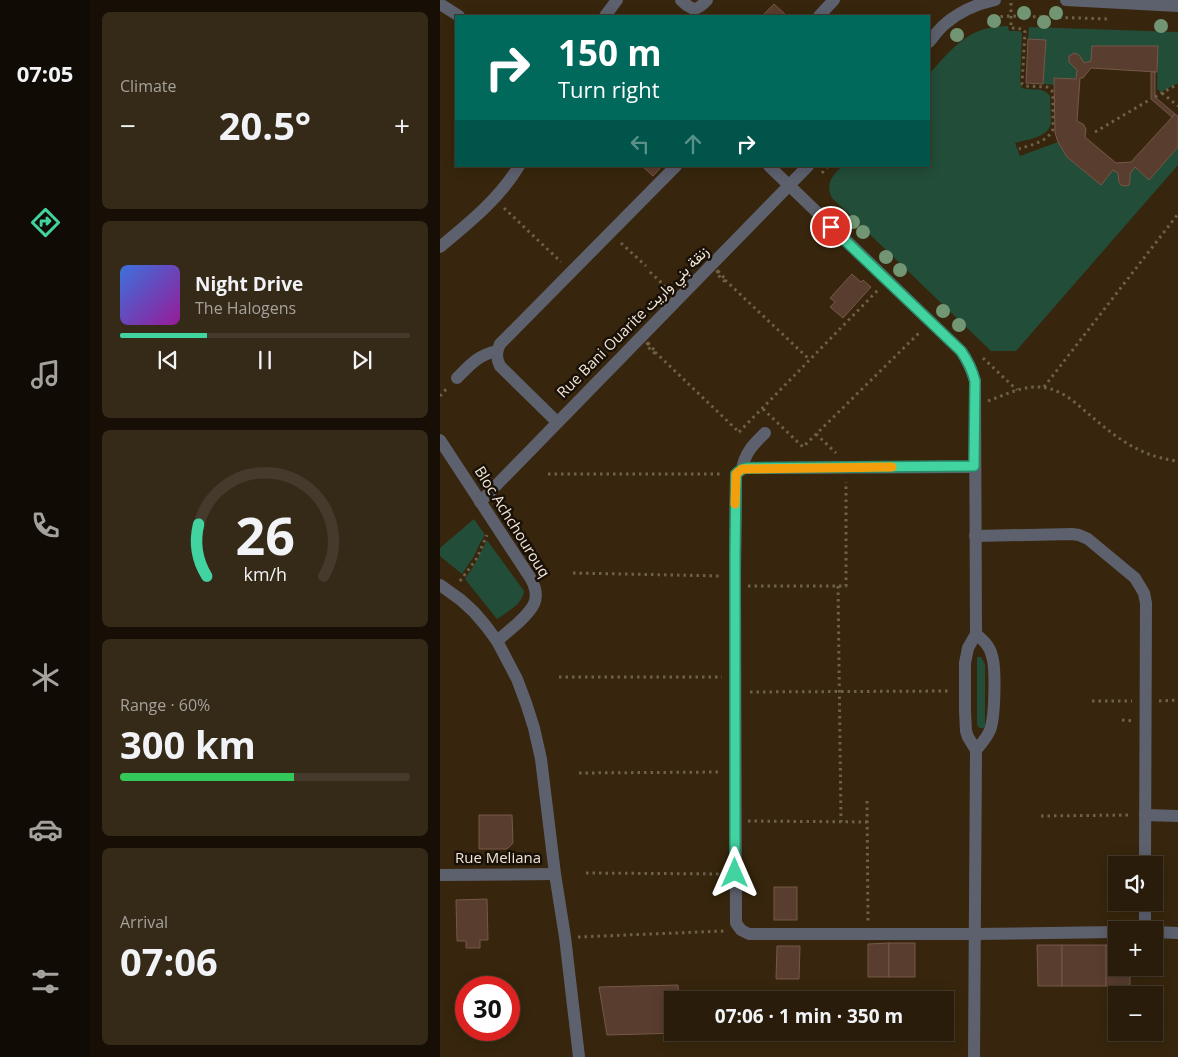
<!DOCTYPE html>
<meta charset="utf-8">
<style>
body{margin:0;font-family:"Open Sans",Vazirmatn,sans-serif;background:#352918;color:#f1f3f6;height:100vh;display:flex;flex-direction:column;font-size:19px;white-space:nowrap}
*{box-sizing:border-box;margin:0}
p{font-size:16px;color:#a5a19c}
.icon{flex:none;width:28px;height:28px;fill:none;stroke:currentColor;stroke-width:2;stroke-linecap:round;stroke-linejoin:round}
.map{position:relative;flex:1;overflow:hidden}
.sheet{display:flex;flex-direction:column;gap:12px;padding:12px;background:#170f06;width:350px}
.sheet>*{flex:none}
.top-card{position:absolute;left:15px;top:15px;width:475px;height:152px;border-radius:0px;box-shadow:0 2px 12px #0003,0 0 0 1px #453a2b;background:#00695c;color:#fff;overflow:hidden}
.buttons{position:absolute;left:668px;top:856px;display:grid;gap:10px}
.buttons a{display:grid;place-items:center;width:55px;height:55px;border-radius:0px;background:#291c0a;box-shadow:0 2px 12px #0003,0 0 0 1px #453a2b;font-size:25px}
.speed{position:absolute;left:15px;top:976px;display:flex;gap:10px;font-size:25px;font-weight:700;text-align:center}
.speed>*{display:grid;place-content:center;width:65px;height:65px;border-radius:50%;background:#291c0a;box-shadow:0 2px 12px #0003,0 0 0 1px #453a2b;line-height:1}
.speed .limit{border:8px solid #d22;background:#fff;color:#111}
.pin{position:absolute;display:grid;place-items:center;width:42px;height:42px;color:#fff;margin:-21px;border:2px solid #fff;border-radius:50%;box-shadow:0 1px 5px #0007}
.me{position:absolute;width:55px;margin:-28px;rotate:0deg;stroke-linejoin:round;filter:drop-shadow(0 0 4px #0008)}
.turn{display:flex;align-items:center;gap:18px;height:105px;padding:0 20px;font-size:22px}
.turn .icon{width:65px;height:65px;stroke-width:2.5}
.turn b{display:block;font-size:35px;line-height:42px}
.lanes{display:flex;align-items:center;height:48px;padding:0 20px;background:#0003;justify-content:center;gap:25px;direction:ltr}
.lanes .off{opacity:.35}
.big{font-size:38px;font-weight:700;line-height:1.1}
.sheet .card{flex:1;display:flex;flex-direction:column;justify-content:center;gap:8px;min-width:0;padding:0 18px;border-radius:8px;background:#352918}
.sheet .dial{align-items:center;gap:0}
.dial svg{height:130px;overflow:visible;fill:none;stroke:#453a2b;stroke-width:7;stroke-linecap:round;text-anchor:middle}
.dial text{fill:#f1f3f6;stroke:none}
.song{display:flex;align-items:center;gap:15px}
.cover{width:60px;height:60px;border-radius:8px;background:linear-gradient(135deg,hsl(220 70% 55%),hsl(300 70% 35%))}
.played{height:5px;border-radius:2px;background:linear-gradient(90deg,#41d4a1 30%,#453a2b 30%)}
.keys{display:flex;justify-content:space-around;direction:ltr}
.heat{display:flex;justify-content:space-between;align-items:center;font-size:28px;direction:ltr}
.charge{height:8px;border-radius:4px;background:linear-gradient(90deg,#34c759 60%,#453a2b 0)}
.trip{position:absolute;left:224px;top:991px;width:290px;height:50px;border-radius:0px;background:#291c0a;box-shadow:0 2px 12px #0003,0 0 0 1px #453a2b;font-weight:700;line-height:50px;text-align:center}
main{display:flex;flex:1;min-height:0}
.menu{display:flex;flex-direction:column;width:90px;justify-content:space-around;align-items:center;background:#100b04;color:#a5a19c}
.menu .icon{width:35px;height:35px}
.menu .active{color:#41d4a1}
.menu b{font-size:22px;color:#f1f3f6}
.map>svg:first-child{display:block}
.green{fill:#224d38}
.building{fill:#593d2f;stroke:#765848}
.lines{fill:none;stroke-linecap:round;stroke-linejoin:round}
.path{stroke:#6f604a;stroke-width:3;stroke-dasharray:2.5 4;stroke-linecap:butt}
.minor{stroke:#5d616e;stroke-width:12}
.tree{fill:#729674}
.route-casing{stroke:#2a8a69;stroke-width:12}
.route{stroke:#41d4a1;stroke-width:9}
.slow{stroke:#f59e0b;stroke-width:9}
.labels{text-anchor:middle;stroke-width:5;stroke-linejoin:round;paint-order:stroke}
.street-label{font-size:15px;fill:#f0e5d6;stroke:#191107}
</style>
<main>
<nav class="menu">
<b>07:05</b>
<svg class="icon active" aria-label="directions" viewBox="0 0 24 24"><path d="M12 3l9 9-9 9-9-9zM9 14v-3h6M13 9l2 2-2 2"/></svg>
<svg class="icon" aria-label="music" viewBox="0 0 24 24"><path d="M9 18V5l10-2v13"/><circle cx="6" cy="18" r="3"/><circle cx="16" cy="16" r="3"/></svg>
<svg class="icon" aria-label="phone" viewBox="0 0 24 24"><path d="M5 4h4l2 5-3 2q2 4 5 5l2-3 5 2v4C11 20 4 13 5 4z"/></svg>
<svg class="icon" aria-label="climate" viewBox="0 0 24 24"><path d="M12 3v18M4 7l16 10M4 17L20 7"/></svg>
<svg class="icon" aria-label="car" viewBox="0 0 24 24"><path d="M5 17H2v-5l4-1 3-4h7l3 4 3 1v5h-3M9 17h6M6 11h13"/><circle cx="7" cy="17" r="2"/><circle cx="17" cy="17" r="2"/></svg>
<svg class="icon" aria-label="filters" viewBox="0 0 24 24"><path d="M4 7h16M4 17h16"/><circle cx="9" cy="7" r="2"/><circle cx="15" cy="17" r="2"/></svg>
</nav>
<section class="sheet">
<div class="card"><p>Climate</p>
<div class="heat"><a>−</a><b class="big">20.5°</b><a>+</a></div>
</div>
<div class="card">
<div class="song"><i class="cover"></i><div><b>Night Drive</b><p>The Halogens</p></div></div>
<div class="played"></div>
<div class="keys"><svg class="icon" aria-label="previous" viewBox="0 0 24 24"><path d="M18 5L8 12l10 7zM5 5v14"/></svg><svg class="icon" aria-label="pause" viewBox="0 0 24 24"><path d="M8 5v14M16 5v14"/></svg><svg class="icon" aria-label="next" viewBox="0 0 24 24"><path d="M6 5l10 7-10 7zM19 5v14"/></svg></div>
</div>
<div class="card dial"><svg viewBox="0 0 100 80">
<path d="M14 69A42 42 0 1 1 86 69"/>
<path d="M14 69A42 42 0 0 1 9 37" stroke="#41d4a1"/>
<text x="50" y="56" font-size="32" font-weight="700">26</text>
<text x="50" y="72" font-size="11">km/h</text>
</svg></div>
<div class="card"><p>Range · 60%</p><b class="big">300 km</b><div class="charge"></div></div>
<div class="card"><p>Arrival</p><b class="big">07:06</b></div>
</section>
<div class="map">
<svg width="738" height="1057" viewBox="0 0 738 1057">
<rect width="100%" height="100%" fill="#37260d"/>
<g class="green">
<path d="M568 26 569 31H580L581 32 582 34 580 83 582 88C591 91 603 86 610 96L611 123C608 138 588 139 575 143L580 156 618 142 627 157 661 185 673 170 678 173 679 182 681 185 686 186C691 183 689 181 690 175 691 172 693 170 695 167L709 180 738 147V165L576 351H551L392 198C385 184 392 176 402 166H489V74C514 47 528 26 568 26Z"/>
<path d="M589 27 738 32V83L721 92 717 89 718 46H652L651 61 644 63C640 57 637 50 629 56V62L637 70 636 79 615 78 614 85 603 84 606 40 588 39Z"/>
<path d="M34 519 45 535 40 543 34 556 22 574 0 556V548Z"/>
<path d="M47 540 84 591C82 605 68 611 57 619L25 579 36 562Z"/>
<path d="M537 657H541L545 664V725L544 728H541L538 727 537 724Z"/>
</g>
<g class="building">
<path d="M334 4 347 16H322Z"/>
<path d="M588 39 606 40 603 84 586 83Z"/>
<path d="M652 46H718L717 72 651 68 643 78H640L637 121 643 124 645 127 646 130 645 137 676 163 691 162 735 114 738 116V147L709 180 695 167 690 174V181L689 185 686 186 681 185 679 182 678 173 673 170 661 185 627 157 618 142 615 133 614 78 636 79 637 70 629 62V56L634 53 637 54 639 55 644 63 651 61Z"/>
<path d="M711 72H715V97L735 114 732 117 711 99Z"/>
<path d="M202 166H222L213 176Z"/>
<path d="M412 274 421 282 423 280 431 287 403 318 390 307 395 302 390 298Z"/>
<path d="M39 815H72L73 843 67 849H39Z"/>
<rect x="334" y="887" width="23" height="33"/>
<path d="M47 899 48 940H40V948H26V941H17L16 900Z"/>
<path d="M449 943V977H428V944Z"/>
<rect x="449" y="943" width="26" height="34"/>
<path d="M597 945H622V986H598Z"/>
<rect x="622" y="945" width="44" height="41"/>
<path d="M666 945H676V968H690V986H666Z"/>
<path d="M337 946H360L359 979H336Z"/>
<path d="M238 985 239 1000H232V1032H239V1033L167 1035 159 987Z"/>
</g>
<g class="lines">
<g class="path">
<path d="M571 3V28L583 29 585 32 582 84 586 86 607 87 612 91 613 95V129C608 142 590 145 579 149"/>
<path d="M554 17 571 16 670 19"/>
<path d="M722 93 738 106"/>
<path d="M715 97 738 84"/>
<path d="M655 132 711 99"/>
<path d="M382 173 388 166"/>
<path d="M64 208 121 262"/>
<path d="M181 243 206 266"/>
<path d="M278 271 286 280 284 281 276 273Z"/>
<path d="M210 272 229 290"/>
<path d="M285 280 370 360"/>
<path d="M208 343 216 352 214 353 206 345Z"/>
<path d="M215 352 300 433"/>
<path d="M543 358 577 390"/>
<path d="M604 387 738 214"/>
<path d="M0 396 8 387"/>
<path d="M548 401C580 389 600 377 632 400 666 428 692 456 738 461"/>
<path d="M323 409 363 447 481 331"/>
<path d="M299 432 438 290"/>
<path d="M376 434 396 453"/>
<path d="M108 474H283"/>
<path d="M133 573 282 576"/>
<path d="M20 581 37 558 47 535"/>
<path d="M308 586H406V482"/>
<path d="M398 586 401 822"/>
<path d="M119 677H282"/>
<path d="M310 692 511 691"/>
<path d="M652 701H692"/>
<path d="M719 701 738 700"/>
<path d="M682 720 693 721"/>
<path d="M139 773 282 772"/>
<path d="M427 801 428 921"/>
<path d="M601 816 692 815"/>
<path d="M308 821 428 822"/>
<path d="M146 873 283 874"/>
<path d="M138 937 284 931"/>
</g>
<g class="minor">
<path d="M241 0C253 11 256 12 267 0"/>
<path d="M626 0 738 6"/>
<path d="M0 4 19 16"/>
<path d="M165 16 177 0"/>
<path d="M379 16 394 0"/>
<path d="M489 42C494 36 499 29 505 24 519 12 537 4 555 0"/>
<path d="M329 166 521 351C528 361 532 370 535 381L536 634 528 648 525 663V711L526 731 528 737 536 750 534 1057"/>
<path d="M0 247C29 223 59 199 79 166"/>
<path d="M17 378C30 365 38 355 57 351"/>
<path d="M117 422 60 366C56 358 56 352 60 344L236 166"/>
<path d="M0 440 91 579C102 599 93 609 78 623 71 629 64 635 57 641"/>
<path d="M535 467 306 468 302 469 296 474 295 576 296 923 301 930 309 934H535L676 932"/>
<path d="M302 469C305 452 314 444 325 433"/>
<path d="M40 502 368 166"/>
<path d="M535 536 632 534 639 535 648 539 695 578 704 593 706 603 705 865"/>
<path d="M0 585 21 600 34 612 46 626 57 641 77 679 86 703 94 728 101 759 115 874 125 937 139 1057"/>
<path d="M536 634C543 640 550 646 552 656 556 668 555 718 550 730 547 738 541 744 536 750"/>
<path d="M705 815 738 816"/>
<path d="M0 875 115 874"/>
<path d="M705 930V902"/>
<path d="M714 932 738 933"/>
</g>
</g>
<g class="tree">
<circle cx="584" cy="13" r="7"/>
<circle cx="616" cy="13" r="7"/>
<circle cx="554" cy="21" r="7"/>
<circle cx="604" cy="22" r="7"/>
<circle cx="721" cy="26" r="7"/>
<circle cx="517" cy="35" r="7"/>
<circle cx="413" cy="222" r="7"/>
<circle cx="423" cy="232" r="7"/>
<circle cx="446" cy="257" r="7"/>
<circle cx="460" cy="270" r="7"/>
<circle cx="503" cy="311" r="7"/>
<circle cx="519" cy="325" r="7"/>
</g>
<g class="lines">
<defs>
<path id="route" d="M295 873V557L296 474 302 469 306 468 534 466 535 381C532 369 528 361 521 351L391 227"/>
</defs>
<use href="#route" class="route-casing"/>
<use href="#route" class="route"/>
<path class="slow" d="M295 504 296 474 302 469 452 467"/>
</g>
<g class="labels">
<g class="street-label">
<text transform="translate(193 322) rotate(-45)" y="5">Rue Bani Ouarite زنقة بني واريت</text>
<text transform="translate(72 522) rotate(58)" y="5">Bloc Achchourouq</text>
<text x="58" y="863">Rue Meliana</text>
</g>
</g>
</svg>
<div class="buttons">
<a><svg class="icon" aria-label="sound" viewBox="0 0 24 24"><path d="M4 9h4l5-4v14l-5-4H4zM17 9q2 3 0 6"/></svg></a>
<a>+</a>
<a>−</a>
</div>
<div class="speed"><div class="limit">30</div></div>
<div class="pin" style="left:391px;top:227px;background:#d93025"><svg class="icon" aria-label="arrive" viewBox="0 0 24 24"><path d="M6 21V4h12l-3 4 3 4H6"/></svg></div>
<svg class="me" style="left:295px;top:873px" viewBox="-20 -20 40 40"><path d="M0-17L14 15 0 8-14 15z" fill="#41d4a1" stroke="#fff" stroke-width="4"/></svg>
<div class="trip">07:06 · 1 min · 350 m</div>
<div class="top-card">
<div class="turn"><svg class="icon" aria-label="right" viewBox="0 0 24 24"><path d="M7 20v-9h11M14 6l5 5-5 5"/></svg><div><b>150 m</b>Turn right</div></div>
<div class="lanes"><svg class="icon off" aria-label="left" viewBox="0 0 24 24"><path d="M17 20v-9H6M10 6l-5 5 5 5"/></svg><svg class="icon off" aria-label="ahead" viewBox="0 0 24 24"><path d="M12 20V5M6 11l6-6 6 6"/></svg><svg class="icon" aria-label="right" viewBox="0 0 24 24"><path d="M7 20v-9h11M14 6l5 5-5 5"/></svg></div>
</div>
</div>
</main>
